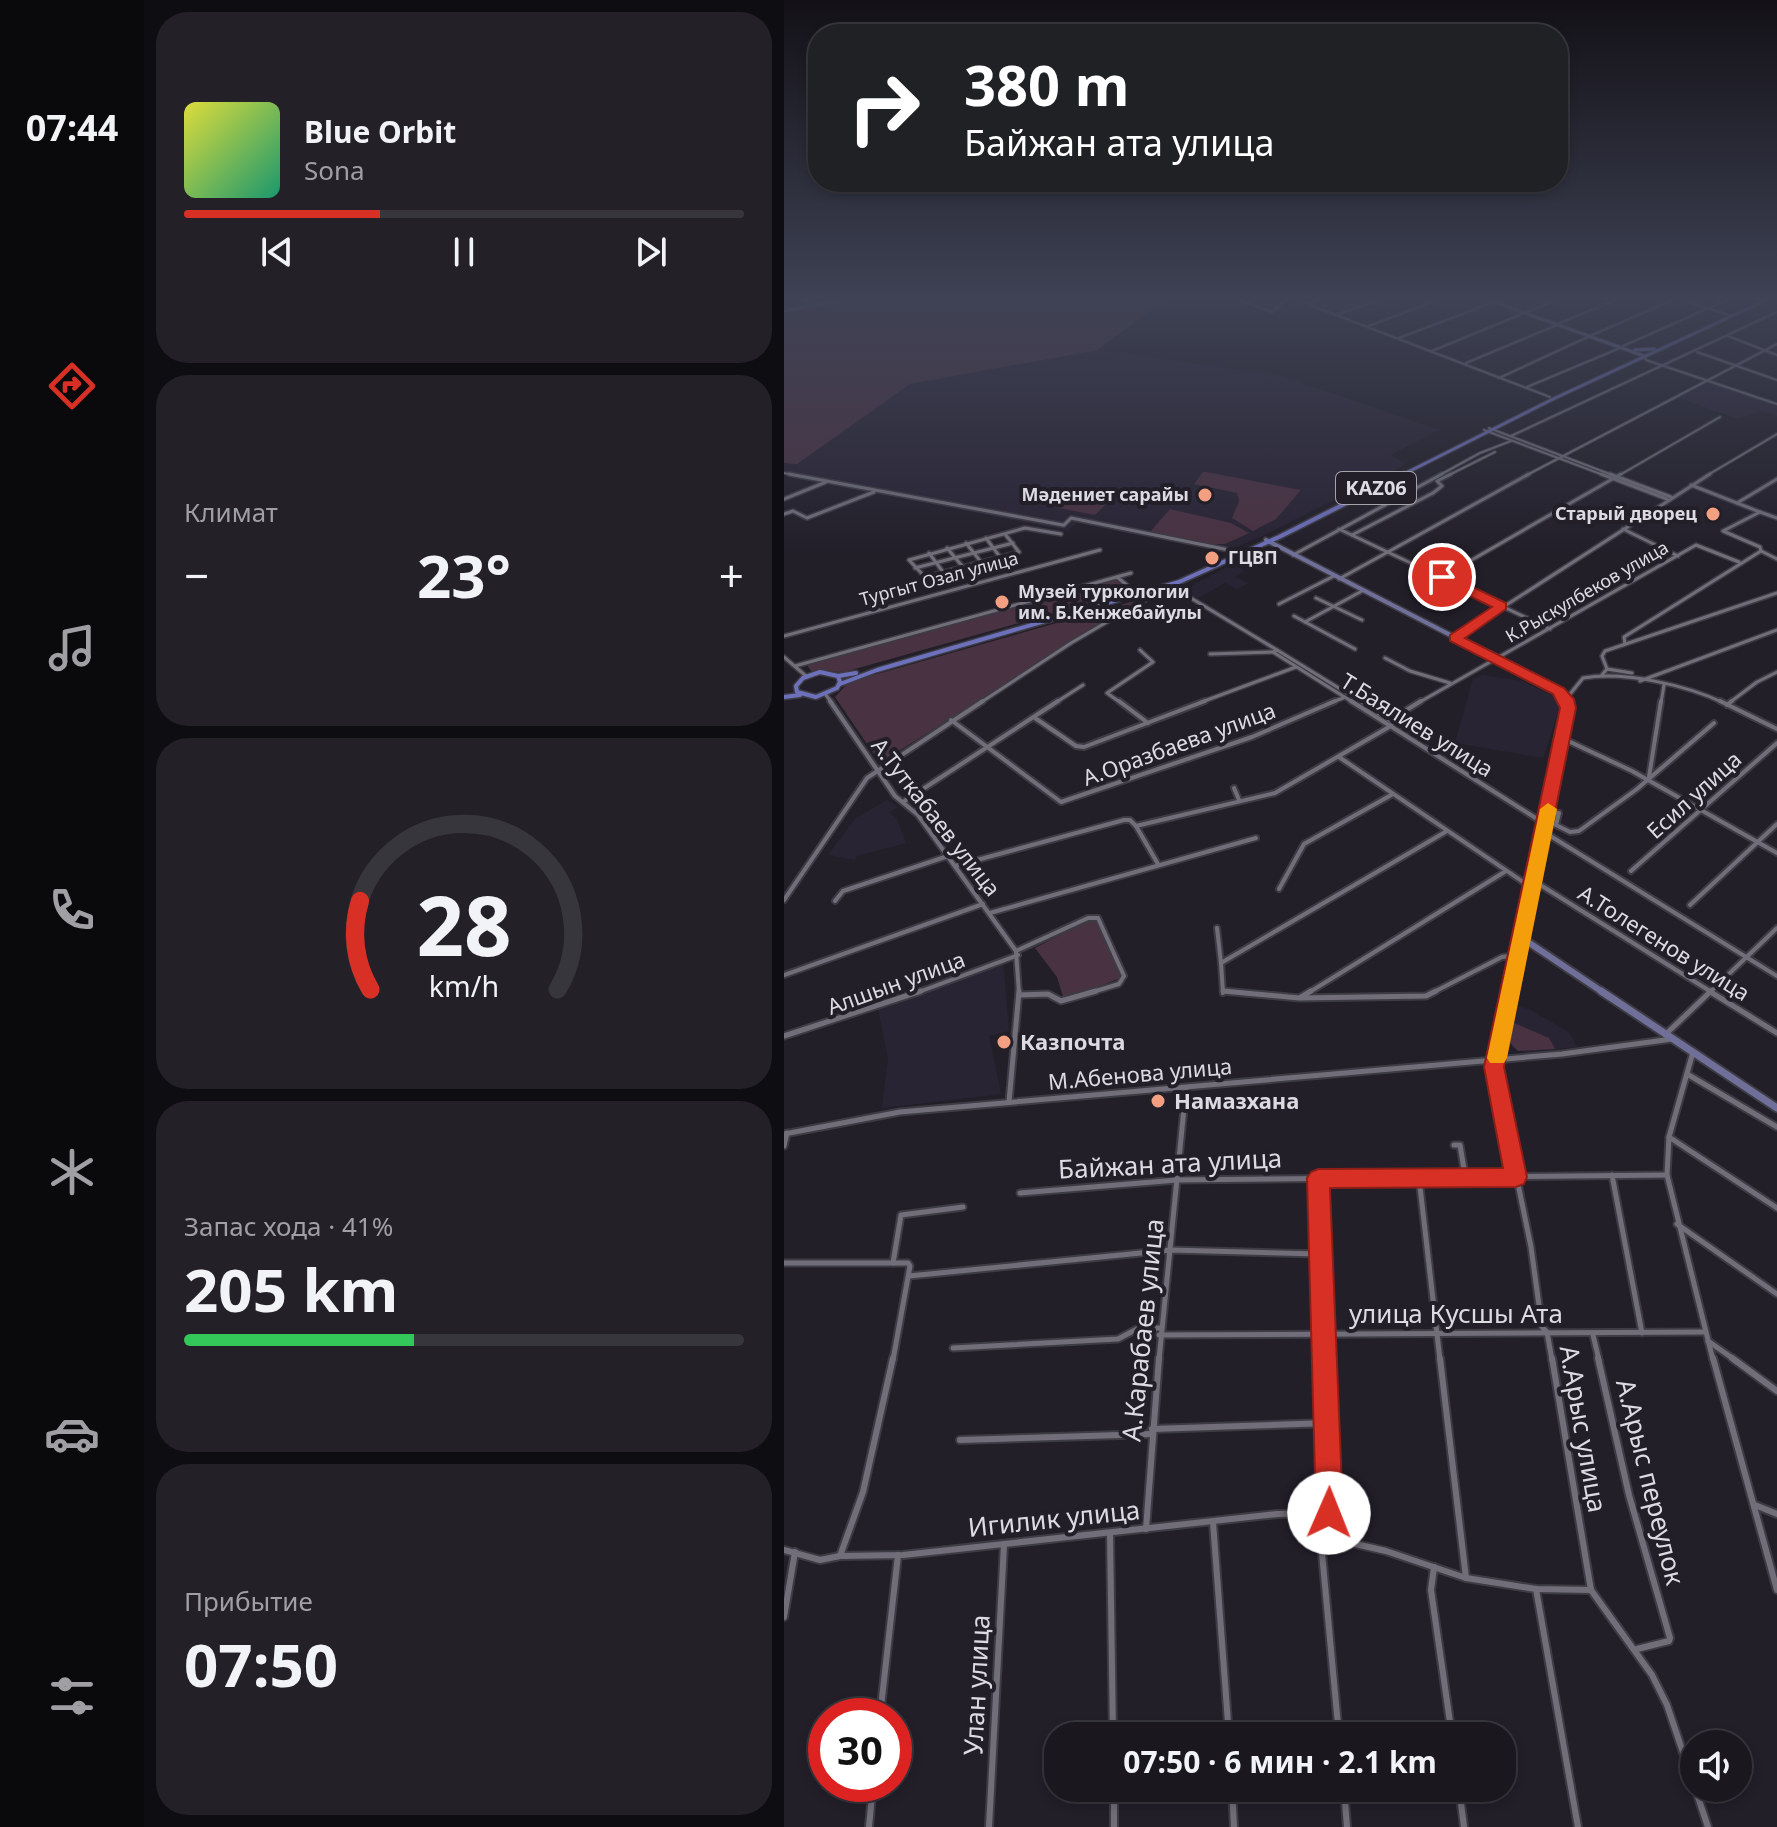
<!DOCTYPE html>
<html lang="ru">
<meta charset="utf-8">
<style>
body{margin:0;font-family:"Noto Sans",sans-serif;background:#232028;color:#f1f3f6;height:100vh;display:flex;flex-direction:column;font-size:30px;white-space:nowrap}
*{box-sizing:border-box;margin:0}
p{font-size:26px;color:#9f9fa4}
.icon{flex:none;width:44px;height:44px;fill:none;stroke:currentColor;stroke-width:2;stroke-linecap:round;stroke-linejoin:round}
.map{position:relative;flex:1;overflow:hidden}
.sheet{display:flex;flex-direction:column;gap:12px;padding:12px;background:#0e0d11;width:640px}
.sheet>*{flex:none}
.banner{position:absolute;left:24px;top:24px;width:760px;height:168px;border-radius:32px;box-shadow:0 4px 12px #0003,0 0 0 2px #38363d;background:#202124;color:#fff;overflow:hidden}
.fabs{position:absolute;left:896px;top:1730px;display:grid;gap:16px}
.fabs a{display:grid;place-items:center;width:72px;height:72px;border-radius:50%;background:#1a171f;box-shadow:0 4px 12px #0003,0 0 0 2px #38363d;font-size:40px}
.speed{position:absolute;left:24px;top:1698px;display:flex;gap:16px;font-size:40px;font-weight:700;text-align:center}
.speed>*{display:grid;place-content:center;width:104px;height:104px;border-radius:50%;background:#1a171f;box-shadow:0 4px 12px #0003,0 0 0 2px #38363d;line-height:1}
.speed .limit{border:12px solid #d22;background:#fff;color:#111}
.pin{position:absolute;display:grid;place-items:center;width:68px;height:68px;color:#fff;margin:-34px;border:4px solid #fff;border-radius:50%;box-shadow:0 2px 8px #0007}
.me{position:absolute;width:88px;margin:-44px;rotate:1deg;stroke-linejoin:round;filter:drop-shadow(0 0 6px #0008)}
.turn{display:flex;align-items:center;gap:28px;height:168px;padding:0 24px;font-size:36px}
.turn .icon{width:104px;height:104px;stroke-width:2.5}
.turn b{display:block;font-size:56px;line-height:68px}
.big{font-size:60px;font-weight:700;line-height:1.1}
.sheet .card{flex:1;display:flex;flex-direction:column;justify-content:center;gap:12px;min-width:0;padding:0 28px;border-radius:32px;background:#232028}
.sheet .dial{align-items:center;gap:0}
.dial svg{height:208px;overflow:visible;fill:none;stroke:#38363d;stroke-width:7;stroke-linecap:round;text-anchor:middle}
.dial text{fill:#f1f3f6;stroke:none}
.song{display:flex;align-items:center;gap:24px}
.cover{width:96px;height:96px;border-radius:12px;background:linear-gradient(135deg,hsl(60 70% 55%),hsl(160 70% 35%))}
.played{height:8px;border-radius:4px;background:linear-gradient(90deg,#d93025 35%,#38363d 35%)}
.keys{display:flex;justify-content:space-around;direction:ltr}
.heat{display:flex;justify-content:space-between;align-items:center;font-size:44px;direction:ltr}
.charge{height:12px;border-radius:6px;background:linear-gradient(90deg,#34c759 41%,#38363d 0)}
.trip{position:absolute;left:260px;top:1722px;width:472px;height:80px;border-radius:32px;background:#1a171f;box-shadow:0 4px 12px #0003,0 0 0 2px #38363d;font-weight:700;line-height:80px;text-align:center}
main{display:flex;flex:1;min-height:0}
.tabs{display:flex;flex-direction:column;width:144px;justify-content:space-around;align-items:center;background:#0a090c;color:#9f9fa4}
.tabs .icon{width:56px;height:56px}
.tabs .active{color:#d93025}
.tabs b{font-size:36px;color:#f1f3f6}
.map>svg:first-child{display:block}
.built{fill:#292434}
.green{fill:#493242}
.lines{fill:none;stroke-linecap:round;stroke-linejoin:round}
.street-far4-casing{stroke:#3d3b43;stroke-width:4}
.street-far3-casing{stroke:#3d3b43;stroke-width:6}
.street-far2-casing{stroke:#3d3b43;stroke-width:8}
.street-far1-casing{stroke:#3d3b43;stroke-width:9}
.street-casing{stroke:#3d3b43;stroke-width:10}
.secondary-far3-casing{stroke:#3d3b43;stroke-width:5}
.secondary-far2-casing{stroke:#3d3b43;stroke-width:7}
.secondary-far1-casing{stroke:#3d3b43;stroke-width:10}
.secondary-casing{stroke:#3d3b43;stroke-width:11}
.primary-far1-casing{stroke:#3d3b43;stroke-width:5}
.primary-casing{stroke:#3d3b43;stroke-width:7}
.street-far4{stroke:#716e7a;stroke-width:2}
.street-far3{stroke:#716e7a;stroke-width:3}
.street-far2{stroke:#716e7a;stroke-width:4}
.street-far1{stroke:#716e7a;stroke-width:5}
.street{stroke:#716e7a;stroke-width:6}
.secondary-far3{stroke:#6f6f9a;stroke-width:3}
.secondary-far2{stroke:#6f6f9a;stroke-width:4}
.secondary-far1{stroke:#6f6f9a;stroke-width:6}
.secondary{stroke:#6f6f9a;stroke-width:7}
.primary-far1{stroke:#6d70bb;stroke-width:3}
.primary{stroke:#6d70bb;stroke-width:4}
.route{fill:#d93025;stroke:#8d1f18;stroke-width:2}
.slow{fill:#f59e0b}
.poi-dot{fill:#f2a081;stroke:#221f29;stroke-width:3}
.labels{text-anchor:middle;stroke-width:8;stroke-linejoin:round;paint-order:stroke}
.far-poi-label{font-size:18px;font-weight:bold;fill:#dddbe2;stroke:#221f29;text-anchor:end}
.far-street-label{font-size:18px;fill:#dddbe2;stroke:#221f29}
.shield{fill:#221f29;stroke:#a5a3aa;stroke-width:2}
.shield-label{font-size:20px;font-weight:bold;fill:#dddbe2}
.street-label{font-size:22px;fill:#dddbe2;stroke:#221f29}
.poi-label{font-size:22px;font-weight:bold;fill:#dddbe2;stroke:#221f29;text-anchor:start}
.near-street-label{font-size:26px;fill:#dddbe2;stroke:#221f29}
</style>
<main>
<nav class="tabs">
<b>07:44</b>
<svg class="icon active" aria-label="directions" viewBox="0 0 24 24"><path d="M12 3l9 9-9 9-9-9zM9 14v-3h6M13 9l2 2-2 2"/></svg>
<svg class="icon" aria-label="music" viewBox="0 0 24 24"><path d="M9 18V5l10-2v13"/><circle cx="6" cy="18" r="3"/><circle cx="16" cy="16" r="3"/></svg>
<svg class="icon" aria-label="phone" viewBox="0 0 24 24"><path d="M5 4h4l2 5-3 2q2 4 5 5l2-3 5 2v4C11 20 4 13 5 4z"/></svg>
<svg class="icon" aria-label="climate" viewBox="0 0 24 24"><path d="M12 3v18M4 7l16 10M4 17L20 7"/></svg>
<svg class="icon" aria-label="car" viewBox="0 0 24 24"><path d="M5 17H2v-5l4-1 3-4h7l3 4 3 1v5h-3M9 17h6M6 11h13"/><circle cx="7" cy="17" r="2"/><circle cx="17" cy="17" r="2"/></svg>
<svg class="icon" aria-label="filters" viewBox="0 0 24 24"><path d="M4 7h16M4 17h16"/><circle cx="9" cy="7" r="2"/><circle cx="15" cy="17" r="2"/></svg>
</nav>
<section class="sheet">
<div class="card">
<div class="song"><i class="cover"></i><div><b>Blue Orbit</b><p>Sona</p></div></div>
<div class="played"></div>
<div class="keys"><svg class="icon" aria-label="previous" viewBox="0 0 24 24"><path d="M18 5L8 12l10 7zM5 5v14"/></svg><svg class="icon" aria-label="pause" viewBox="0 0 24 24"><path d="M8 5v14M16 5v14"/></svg><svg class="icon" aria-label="next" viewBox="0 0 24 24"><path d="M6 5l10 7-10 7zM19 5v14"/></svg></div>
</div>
<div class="card"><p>Климат</p>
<div class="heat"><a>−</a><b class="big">23°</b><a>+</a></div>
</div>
<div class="card dial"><svg viewBox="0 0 100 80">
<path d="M14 69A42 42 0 1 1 86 69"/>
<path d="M14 69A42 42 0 0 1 10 35" stroke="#d93025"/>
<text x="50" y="56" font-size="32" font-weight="700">28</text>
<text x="50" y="72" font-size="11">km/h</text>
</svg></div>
<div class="card"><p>Запас хода · 41%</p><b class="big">205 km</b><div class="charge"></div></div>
<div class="card"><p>Прибытие</p><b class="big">07:50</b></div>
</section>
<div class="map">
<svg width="993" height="1827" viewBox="0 0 993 1827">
<rect width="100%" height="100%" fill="#221f29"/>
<g class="built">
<path d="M95 296H387L314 350 495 375 655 430 607 455 622 464 480 535 450 548 439 546 429 550 293 523 284 531 0 475V314Z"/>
<path d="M924 382 993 406V416L977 411 954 419 895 398Z"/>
<path d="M456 560 460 562 453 566 460 571 451 577 465 583 453 589 441 583 414 598 398 591Z"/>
<path d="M698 675 738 681 774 698 776 706 759 758 671 743 689 679Z"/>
<path d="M103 800 114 807 105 812 113 819 122 843 72 856 71 860 44 855 71 819Z"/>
<path d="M219 962 225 1031 205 1036 217 1094 98 1108 104 1059 94 1009Z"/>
<path d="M731 1006 745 1009 786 1033 793 1047 741 1052 729 1048 725 1037Z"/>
</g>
<g class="green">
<path d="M95 296H387L313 350 126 384 13 464 0 463V314Z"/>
<path d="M419 472H422L517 490 492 519 469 531 448 518 455 501 453 493 410 484Z"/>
<path d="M265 488 327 499 311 515 249 503Z"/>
<path d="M386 509 447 523 465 533 441 544H429L366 532Z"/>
<path d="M331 579 346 592 60 672 27 671 23 665Z"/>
<path d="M354 600 96 763 51 697 65 682Z"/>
<path d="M313 920 316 922 339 977 280 1000 273 977 251 948 303 921Z"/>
<path d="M728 1022 765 1038 771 1049 734 1051 725 1042Z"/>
</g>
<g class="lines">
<defs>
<g id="street-far4">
<path d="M18 296 26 304"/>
<path d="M444 296 488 312 505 297 766 397"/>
<path d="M886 296 948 316"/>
<path d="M713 301 725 296"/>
<path d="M524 304 546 296"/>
<path d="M554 314 608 296"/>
<path d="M776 323 841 296"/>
<path d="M585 326 664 296"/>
<path d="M808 335 898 296"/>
<path d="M944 336 993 355"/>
<path d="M615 338 710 302"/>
<path d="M839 346 952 296"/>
<path d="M648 351 782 296"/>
<path d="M913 352 993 380"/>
<path d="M860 356 862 360 993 404"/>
<path d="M682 363 773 325"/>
<path d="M715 378 806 336"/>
<path d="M743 387 836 348"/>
<path d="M705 428 831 476"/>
<path d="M700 430 822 476"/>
<path d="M727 436 993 312"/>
<path d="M0 473 15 476"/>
<path d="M654 476 696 453 727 441"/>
<path d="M663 476 711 452"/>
<path d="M741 476 993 344"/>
<path d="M834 476 936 417"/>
<path d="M922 476 993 434"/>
</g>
<g id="street-far3">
<path d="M5 474 279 525"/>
<path d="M817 474 883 499"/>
<path d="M826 474 887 497"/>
<path d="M907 485 976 512 939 531 976 547 977 551"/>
<path d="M0 499 42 482"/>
<path d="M953 503 993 479"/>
<path d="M976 512 993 518"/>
<path d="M0 514 9 511 23 518 90 492"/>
<path d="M280 525 287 518 455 552"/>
<path d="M555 529 766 629"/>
<path d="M839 529 894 556"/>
<path d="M221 534 235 552 141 577 125 560 241 528 277 534"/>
<path d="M568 535 649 493 658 486 653 481 667 474"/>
<path d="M202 538 216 557"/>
<path d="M182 543 197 562"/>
<path d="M163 548 179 567"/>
<path d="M145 553 159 572"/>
<path d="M509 555 658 474"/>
<path d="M131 568 229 543"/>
<path d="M333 577 361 600"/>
<path d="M658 577 837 474"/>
<path d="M555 579 745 474"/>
<path d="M387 586 493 650 489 652 570 703"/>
<path d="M532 598 578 620"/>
<path d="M495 604 550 576"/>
<path d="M510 616 571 649"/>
<path d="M521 622 578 591"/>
<path d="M0 636 316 550"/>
<path d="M671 638 926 474"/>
<path d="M841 644 840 637 977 551 993 559"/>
<path d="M493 650 579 703"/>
<path d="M426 654 489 652"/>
<path d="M0 657 22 676"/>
<path d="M601 658 626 671 666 683"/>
<path d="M11 666 347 573"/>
<path d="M823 669 848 673"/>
<path d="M818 675 823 669 818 656 821 651 993 593"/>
<path d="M856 681 993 630"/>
<path d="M42 695 48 703"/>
<path d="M782 699 799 678C840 671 902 685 940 703"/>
<path d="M196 703 287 643 379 589"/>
<path d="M271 703 299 685"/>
<path d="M337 703 323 693 369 662 356 650"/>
<path d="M415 703 512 667"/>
<path d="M546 703 559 698"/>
<path d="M634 703 912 545 955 562"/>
<path d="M877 703 880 685"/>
<path d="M945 703 973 682 993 672"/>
</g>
<g id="street-far2">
<path d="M46 701 111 796 134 815 232 951 235 993"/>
<path d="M335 701 364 723"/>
<path d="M567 701 761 824"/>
<path d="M936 701 993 729"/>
<path d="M943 705 948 701"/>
<path d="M583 706 609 722"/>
<path d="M251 718 292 746 300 747 421 701"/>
<path d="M167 720 277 802 468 737 551 701"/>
<path d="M780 739 848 771 993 853"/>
<path d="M555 757 748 888"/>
<path d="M865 777 877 701"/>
<path d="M450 788 455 800"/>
<path d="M119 802 274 701"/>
<path d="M763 813H775L772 825 786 832 795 831 853 789 930 723"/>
<path d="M352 826 374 864"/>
<path d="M760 832 993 976"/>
<path d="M171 866 340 820H346L352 826 491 793 605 727 616 714 637 701"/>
<path d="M847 871 993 743"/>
<path d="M750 881 929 993"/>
<path d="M495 889 520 844 609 794"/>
<path d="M0 900 83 778 199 701"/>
<path d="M51 901 59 891 164 856"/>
<path d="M906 905 993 824"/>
<path d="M206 913 472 838"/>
<path d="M433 928 437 963 663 831"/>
<path d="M232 951 304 918H314L340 976 335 984 305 993"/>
<path d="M437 963 439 993"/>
<path d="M0 975 199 904"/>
<path d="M132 993 234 955"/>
<path d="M524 993 722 871"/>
<path d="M648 993 718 957 735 955"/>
<path d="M726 993 738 938"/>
<path d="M925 993 993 928"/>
</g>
<g id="street-far1">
<path d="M439 991 515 998 642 996 652 991"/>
<path d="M727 991 710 1067 747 1247 758 1327 763 1332 768 1360"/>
<path d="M925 991 993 1033"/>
<path d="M235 995 264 994 277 1001 312 991"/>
<path d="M517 997 527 991"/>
<path d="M882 1034 927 991"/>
<path d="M0 1036 137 991"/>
<path d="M909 1052 885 1137 883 1175 929 1360"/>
<path d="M903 1074 993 1127"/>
<path d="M225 1102 235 991"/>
<path d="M0 1134 116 1112 778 1054 888 1039"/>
<path d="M885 1137 993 1208"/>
<path d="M670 1145H676L681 1175"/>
<path d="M0 1146 3 1133"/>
<path d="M828 1175 858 1333"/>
<path d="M534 1178 541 1360"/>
<path d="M635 1178 656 1360"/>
<path d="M236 1193 393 1180 883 1175"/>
<path d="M893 1224 993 1294"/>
<path d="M0 1263H124L126 1266 109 1360"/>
<path d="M109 1263 117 1215 179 1207"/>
<path d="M125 1276 387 1250 535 1254"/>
<path d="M375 1335 921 1332"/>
<path d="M809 1335 815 1360"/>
<path d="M924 1341 951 1360"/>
<path d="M169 1348 334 1339 355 1328H376"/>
<path d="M375 1360 402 1088"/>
</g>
<g id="street">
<path d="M541 1358 546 1481 545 1513 538 1553 555 1736"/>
<path d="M656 1358 682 1578"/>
<path d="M768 1358 807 1590 868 1675 883 1705 910 1785"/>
<path d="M814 1358 845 1495 886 1638 885 1641 853 1649"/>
<path d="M929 1358 993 1590"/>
<path d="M948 1358 993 1391"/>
<path d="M368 1429 544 1423"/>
<path d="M176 1440 368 1434"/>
<path d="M971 1505 993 1514"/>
<path d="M429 1522 445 1736"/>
<path d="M362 1529 375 1358"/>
<path d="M326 1533 329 1736"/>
<path d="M541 1537 602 1551 682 1578 752 1589 807 1590"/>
<path d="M0 1550 36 1560 56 1556 119 1555 493 1514 545 1513"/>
<path d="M56 1556 79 1492 109 1358"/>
<path d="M650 1567 647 1590 668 1736"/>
<path d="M752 1589 794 1827"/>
<path d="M0 1617 11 1552"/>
<path d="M96 1716 114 1555"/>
<path d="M330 1788V1827"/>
<path d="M448 1788 450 1827"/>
<path d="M560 1788 563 1827"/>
<path d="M675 1788 680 1827"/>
<path d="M911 1788 924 1827"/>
<path d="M85 1827 89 1784"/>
<path d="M205 1827 220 1545"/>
</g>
<g id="secondary-far3">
<path d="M694 296 860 356"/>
<path d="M0 311 81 296"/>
</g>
<path id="secondary-far2" d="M482 540 775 691 782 703"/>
<path id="secondary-far1" d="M781 701 780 739 738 938 820 993"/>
<path id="secondary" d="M817 991 993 1108"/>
<g id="primary-far1">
<path d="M851 350 870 349"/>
<path d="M616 476 769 399 991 296"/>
</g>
<g id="primary">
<path d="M36 672 54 676 56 682 53 688 32 697 13 692 12 686 19 678Z"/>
<path d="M54 676 72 673"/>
<path d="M56 684 93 670 395 582 495 537 620 474"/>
<path d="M0 697 16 695"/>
</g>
</defs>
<use href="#street-far4" class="street-far4-casing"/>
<use href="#street-far3" class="street-far3-casing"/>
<use href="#street-far2" class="street-far2-casing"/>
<use href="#street-far1" class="street-far1-casing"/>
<use href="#street" class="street-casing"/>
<use href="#secondary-far3" class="secondary-far3-casing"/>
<use href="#secondary-far2" class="secondary-far2-casing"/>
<use href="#secondary-far1" class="secondary-far1-casing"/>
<use href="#secondary" class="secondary-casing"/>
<use href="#primary-far1" class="primary-far1-casing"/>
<use href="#primary" class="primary-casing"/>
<use href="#street-far4" class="street-far4"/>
<use href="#street-far3" class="street-far3"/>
<use href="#street-far2" class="street-far2"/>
<use href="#street-far1" class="street-far1"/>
<use href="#street" class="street"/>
<use href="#secondary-far3" class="secondary-far3"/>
<use href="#secondary-far2" class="secondary-far2"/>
<use href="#secondary-far1" class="secondary-far1"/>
<use href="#secondary" class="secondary"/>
<use href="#primary-far1" class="primary-far1"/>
<use href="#primary" class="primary"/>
</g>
<linearGradient id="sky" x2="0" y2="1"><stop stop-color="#131117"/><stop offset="0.54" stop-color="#3e4254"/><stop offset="1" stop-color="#3e4254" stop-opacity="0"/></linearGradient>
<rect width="993" height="552" fill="url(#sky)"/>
<path class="route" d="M653 574H662L722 603V609L681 638 780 688 790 699 792 708 720 1067 743 1177 740 1184 732 1187 546 1188 559 1513 555 1522 545 1526 536 1522 532 1513 523 1178 527 1172 534 1169 719 1168 700 1067 776 708 769 694 666 641V635L708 607 653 580Z"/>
<path class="slow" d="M764 803 773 809 723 1058 720 1063H706L703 1058 756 809Z"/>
<g class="poi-dot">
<circle cx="421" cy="495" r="8"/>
<circle cx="929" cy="514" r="8"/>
<circle cx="428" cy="558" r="8"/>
<circle cx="218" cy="602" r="8"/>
<circle cx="220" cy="1042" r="8"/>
<circle cx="374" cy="1101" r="8"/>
</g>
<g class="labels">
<g class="far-poi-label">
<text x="405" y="501">Мәдениет сарайы</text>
<text x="913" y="520">Старый дворец</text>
<text x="444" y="564" text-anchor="start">ГЦВП</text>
<text x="234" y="598" text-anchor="start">Музей туркологии<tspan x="234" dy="21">им. Б.Кенжебайулы</tspan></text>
</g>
<g class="far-street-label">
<text transform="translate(155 579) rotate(-15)" y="6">Тургыт Озал улица</text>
<text transform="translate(803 592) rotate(-30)" y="6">К.Рыскулбеков улица</text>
</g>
<rect class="shield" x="552" y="472" width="80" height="32" rx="6"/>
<g class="shield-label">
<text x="592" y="495">KАZ06</text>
</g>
<g class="street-label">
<text transform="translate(633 725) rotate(32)" y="8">Т.Баялиев улица</text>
<text transform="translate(395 744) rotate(-20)" y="8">А.Оразбаева улица</text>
<text transform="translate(910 795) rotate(-42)" y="8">Есил улица</text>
<text transform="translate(152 817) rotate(52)" y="8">А.Туткабаев улица</text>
<text transform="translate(880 943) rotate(32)" y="8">А.Толегенов улица</text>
<text transform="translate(112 983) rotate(-20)" y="8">Алшын улица</text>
<text transform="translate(356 1074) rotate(-5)" y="8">М.Абенова улица</text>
</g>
<g class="poi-label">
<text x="236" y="1050">Казпочта</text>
<text x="390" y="1109">Намазхана</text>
</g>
<g class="near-street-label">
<text transform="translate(386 1164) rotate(-3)" y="9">Байжан ата улица</text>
<text x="672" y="1323">улица Кусшы Ата</text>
<text transform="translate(359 1330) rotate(-84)" y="9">А.Карабаев улица</text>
<text transform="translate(799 1429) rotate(80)" y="9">А.Арыс улица</text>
<text transform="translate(866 1482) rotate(76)" y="9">А.Арыс переулок</text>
<text transform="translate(270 1519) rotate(-6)" y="9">Игилик улица</text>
<text transform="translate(193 1685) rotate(-87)" y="9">Улан улица</text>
</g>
</g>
</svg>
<div class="fabs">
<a><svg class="icon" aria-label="sound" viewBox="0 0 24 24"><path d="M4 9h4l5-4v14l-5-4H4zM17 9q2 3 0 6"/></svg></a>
</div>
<div class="speed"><div class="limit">30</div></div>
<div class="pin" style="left:658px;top:577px;background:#d93025"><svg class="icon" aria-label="arrive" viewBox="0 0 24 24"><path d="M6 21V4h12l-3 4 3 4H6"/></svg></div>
<svg class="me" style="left:545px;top:1513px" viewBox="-20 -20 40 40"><circle r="19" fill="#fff"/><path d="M0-13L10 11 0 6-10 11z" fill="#d93025"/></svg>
<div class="trip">07:50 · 6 мин · 2.1 km</div>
<div class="banner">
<div class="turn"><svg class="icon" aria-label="right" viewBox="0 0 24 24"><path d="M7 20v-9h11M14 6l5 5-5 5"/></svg><div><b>380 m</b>Байжан ата улица</div></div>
</div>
</div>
</main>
